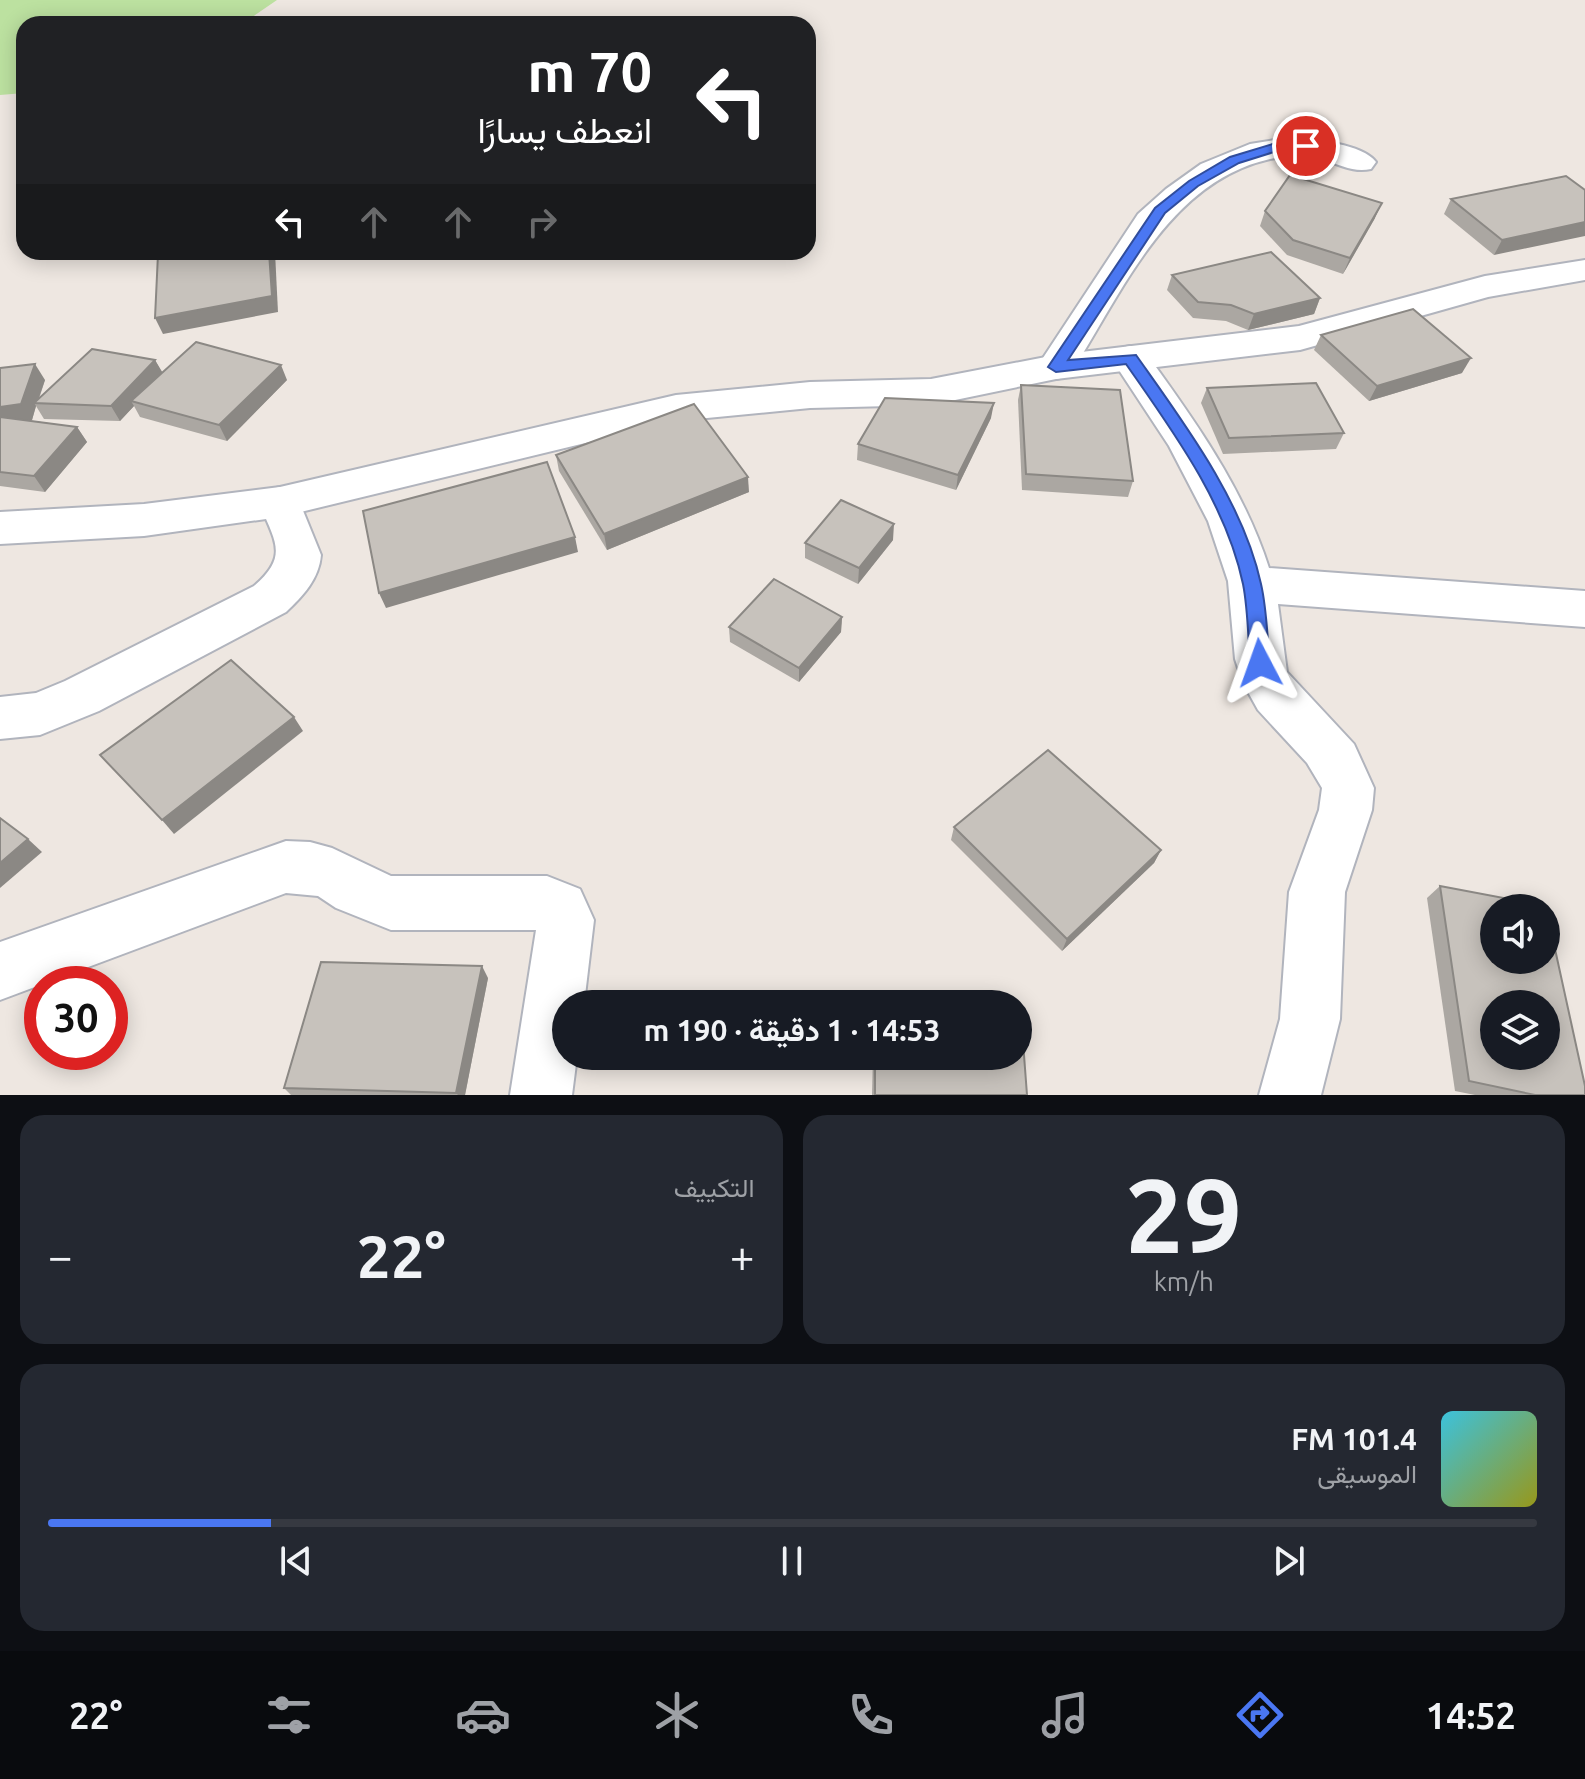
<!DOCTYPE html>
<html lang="ar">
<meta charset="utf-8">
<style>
body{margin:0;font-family:Ubuntu,Vazirmatn,sans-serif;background:#242831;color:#f1f3f6;direction:rtl;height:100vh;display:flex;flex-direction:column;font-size:30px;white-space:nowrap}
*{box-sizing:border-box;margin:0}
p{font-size:26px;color:#9ea1a6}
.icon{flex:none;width:44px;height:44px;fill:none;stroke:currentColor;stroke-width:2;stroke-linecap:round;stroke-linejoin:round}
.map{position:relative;height:1095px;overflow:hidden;direction:ltr}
.sheet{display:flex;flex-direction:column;gap:20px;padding:20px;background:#0d0f14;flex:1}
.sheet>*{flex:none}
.hud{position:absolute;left:16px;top:16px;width:800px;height:244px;border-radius:24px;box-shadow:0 4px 20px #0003;direction:rtl;background:#202124;color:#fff;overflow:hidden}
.tools{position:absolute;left:1480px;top:894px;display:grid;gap:16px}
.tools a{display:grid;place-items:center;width:80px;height:80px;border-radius:50%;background:#171b24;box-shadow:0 4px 20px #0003;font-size:40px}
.speed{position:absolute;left:24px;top:966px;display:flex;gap:16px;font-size:40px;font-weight:700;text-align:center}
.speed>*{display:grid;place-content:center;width:104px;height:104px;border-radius:50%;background:#171b24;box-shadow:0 4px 20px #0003;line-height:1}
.speed .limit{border:12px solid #d22;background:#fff;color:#111}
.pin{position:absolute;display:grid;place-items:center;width:68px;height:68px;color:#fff;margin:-34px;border:4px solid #fff;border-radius:50%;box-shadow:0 2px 8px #0007}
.me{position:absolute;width:88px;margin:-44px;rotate:356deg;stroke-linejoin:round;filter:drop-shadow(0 0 6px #0008)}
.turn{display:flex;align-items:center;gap:28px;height:168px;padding:0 32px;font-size:36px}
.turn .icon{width:104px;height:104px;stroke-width:2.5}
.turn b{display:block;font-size:56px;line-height:68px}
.lanes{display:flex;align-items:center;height:76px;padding:0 32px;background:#0003;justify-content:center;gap:40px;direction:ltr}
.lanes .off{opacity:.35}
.big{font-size:60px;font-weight:700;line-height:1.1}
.sheet .tile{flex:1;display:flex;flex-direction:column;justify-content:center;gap:12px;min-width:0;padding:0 28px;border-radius:24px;background:#242831}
.sheet .dial{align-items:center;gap:0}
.dial b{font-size:104px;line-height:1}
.song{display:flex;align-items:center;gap:24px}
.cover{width:96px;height:96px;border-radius:12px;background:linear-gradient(135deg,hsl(190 70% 55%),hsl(60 70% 35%))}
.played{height:8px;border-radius:4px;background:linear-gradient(90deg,#4a77f2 15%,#363941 15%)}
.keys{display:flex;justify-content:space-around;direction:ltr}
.heat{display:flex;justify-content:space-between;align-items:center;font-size:44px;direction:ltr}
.sheet .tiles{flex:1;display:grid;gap:20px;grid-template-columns:1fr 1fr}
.tile:last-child{grid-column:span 2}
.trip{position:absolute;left:552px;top:990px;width:480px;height:80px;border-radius:40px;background:#171b24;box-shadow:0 4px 20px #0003;font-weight:700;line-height:80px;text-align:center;direction:rtl}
.menu{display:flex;height:128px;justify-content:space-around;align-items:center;background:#090b0e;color:#9ea1a6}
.menu .icon{width:56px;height:56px}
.menu .on{color:#4a77f2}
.menu b{font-size:36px;color:#f1f3f6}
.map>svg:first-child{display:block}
.green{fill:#bce1a0}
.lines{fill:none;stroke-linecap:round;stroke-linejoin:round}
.street-casing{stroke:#b1b4bd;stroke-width:4}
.secondary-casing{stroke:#b1b4bd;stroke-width:4}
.street{fill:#fff;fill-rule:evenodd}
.secondary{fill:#fff;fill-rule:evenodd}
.wall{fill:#aba7a2}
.shaded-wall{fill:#8b8884}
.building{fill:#c7c2bc;stroke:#8b8884;stroke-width:2;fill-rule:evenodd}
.route{fill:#4a77f2;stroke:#304d9d;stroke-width:2}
</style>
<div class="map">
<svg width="1585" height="1095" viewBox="0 0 1585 1095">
<rect width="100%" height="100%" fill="#eee7e1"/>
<path class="green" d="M0 0H277L242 24H24V93L0 95Z"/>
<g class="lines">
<defs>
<g id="street">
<path d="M1294 137C1315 140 1363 144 1376 162L1371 169C1354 173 1341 165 1324 160 1307 155 1288 155 1270 159 1167 182 1121 295 1069 376L1056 379 1043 376 1037 367 1138 214 1166 189 1201 164 1250 144Z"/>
<path d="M1130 346 1143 349C1193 418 1243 487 1269 568L1585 591V627L1278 604 1287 672 1354 744 1374 788 1372 810 1345 892 1340 1019 1321 1095H1259L1280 1019 1289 892 1319 810 1322 788 1307 763 1258 710 1243 683 1235 659 1228 581 1208 521 1169 446 1111 358 1117 349Z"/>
<path d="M280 487 295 491 321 555C319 579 303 596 286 612L99 711 40 735 0 739V697L36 693 65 681 254 586C290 555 274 541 259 502L265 491Z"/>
<path d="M286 841 310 842 332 848 391 876H547L580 889 594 920 584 1004H566V1056H577L572 1095H510L536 930H391L336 908 318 896 286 893 0 1000V942Z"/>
</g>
<path id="secondary" d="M1585 260V280L1488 297 1300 350 1056 379 931 405 810 408 676 421 280 517 144 536 0 544V512L144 504 280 487 676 395 810 382 931 379 1056 355 1299 326 1485 276Z"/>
</defs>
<use href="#street" class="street-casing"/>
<use href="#secondary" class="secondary-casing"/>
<use href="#street" class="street"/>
<use href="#secondary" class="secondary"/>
</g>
<g class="wall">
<path d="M1585 190 1494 255 1444 214 1451 199Z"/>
<path d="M1265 211 1375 218 1343 274 1287 255 1260 226Z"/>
<path d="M1172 275 1320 298 1314 314 1248 330 1226 321 1193 318 1167 290Z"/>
<path d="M1321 335 1462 373 1369 401 1314 350Z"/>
<path d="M155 360 162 373 287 380 227 441 140 417 134 406 120 421 44 419 36 406 32 420H27L77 427 87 442 45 492 0 486V368L45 380 39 399Z"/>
<path d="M1021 385 1133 481 1128 497 1022 490 1018 400Z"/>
<path d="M1207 388 1344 433 1336 449 1223 454 1201 403Z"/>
<path d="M991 418 956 490 857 460 858 444Z"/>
<path d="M556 455 749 492 607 550 559 471Z"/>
<path d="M893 540 858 584 805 558V543Z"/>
<path d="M842 617 841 632 799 682 730 642 729 627Z"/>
<path d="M954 827 1161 850 1154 863 1062 951 951 840Z"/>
<path d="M1440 886 1585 1095H1475L1455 1091 1427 898Z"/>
<path d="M488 978 465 1095H291L284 1088Z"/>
<path d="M873 1056H1018L1027 1095H872Z"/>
</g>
<g class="shaded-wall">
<path d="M1382 203 1375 218 1343 274 1350 258Z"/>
<path d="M1585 222V236L1494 255 1502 240Z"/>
<path d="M269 252H275L278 312 163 334 155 318Z"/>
<path d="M1320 298 1314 314 1248 330 1254 314Z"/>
<path d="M1471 358 1462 373 1369 401 1377 386Z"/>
<path d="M155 360 164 375 131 401 134 406 120 421 111 406Z"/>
<path d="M35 364 45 380 37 403H34L36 406 32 420 0 424V407Z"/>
<path d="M281 365 287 380 227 441 219 425Z"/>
<path d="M994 403 991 418 956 490 958 475Z"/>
<path d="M77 427 87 442 45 492 34 476Z"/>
<path d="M748 477 749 492 607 550 604 534Z"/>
<path d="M894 524 893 540 858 584 859 568Z"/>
<path d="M575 537 578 552 386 608 379 593Z"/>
<path d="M842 617 841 632 799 682V668Z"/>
<path d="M294 717 303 731 174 834 162 820Z"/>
<path d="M28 839 42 852 0 888V863Z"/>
<path d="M1161 850 1154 863 1062 951 1067 939Z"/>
<path d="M482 966 488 978 465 1095H458L456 1093Z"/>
</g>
<g class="building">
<path d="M1290 175 1382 203 1350 258 1293 240 1265 211Z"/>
<path d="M1566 176 1585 190V222L1502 240 1451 199Z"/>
<path d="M171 252H269L272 296 155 318 158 254Z"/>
<path d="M1271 252 1320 298 1254 314 1231 305 1198 302 1172 275Z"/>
<path d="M1413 309 1471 358 1377 386 1321 335Z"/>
<path d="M196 342 281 365 219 425 131 401Z"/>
<path d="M92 349 155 360 111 406 34 403Z"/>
<path d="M35 364 21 404 0 407V368Z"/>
<path d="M1316 383 1344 433 1229 438 1207 388Z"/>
<path d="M1021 385 1120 390 1133 481 1026 474Z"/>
<path d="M885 398 994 403 958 475 858 444Z"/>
<path d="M694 404 748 477 604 534 556 455Z"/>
<path d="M0 417 77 427 34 476 0 472Z"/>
<path d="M547 462 575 537 379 593 363 511Z"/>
<path d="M841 500 894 524 859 568 805 543Z"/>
<path d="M774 579 842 617 799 668 729 627Z"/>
<path d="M231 660 294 717 162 820 100 755Z"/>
<path d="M1048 750 1161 850 1067 939 954 827Z"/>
<path d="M0 818 28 839 0 863Z"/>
<path d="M1440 886 1546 906V908H1494V960H1546V908L1585 1086V1095H1535L1469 1081ZM1494 1004H1546V1056H1494Z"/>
<path d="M321 962 482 966 456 1093 284 1088Z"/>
<path d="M1018 1014 1021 1015 1027 1095H875V1056H1018Z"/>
</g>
<path class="route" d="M1306 142 1312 146 1310 148 1277 151 1239 163 1198 186 1165 213 1068 360 1136 355C1184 423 1243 501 1261 584 1267 610 1267 637 1270 663L1267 669H1253L1250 663C1248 637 1248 609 1243 584 1226 503 1172 430 1126 364L1056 372 1048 367 1155 208 1189 181 1230 157 1276 143Z"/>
</svg>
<div class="tools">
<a><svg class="icon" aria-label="sound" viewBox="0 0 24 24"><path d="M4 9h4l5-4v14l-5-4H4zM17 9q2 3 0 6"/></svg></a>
<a><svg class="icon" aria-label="layers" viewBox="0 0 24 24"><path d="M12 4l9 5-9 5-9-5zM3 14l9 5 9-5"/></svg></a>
</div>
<div class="speed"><div class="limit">30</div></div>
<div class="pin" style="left:1306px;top:146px;background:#d93025"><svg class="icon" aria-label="arrive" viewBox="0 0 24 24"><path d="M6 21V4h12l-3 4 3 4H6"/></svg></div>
<svg class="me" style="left:1260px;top:663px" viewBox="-20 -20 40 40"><path d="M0-17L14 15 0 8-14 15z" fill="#4a77f2" stroke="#fff" stroke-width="4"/></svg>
<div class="trip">14:53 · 1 دقيقة · 190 m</div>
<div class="hud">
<div class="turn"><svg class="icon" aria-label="left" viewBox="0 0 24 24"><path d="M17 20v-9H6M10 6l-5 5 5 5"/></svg><div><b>70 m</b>انعطف يسارًا</div></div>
<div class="lanes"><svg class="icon" aria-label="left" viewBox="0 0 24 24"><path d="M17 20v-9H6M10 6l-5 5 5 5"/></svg><svg class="icon off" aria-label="ahead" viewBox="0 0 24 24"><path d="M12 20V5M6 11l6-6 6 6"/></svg><svg class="icon off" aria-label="ahead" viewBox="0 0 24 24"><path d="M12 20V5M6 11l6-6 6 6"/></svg><svg class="icon off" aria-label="right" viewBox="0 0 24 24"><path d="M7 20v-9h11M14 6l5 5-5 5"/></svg></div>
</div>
</div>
<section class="sheet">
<div class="tiles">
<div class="tile dial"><b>29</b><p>km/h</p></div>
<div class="tile"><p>التكييف</p>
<div class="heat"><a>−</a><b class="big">22°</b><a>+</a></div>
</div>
<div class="tile">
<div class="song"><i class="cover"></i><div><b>101.4 FM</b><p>الموسيقى</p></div></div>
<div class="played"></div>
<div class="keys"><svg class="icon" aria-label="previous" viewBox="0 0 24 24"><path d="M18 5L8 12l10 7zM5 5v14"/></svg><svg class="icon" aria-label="pause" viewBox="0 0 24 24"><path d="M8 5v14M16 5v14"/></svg><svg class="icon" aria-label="next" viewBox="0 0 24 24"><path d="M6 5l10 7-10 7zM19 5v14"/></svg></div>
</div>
</div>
</section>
<nav class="menu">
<b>14:52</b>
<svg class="icon on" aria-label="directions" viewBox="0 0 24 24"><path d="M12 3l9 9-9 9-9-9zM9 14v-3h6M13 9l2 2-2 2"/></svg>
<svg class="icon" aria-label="music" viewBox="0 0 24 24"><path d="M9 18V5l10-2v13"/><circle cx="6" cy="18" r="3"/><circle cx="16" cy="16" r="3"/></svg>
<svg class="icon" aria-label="phone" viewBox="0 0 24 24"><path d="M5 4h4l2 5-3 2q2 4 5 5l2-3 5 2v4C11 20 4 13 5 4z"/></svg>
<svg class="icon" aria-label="climate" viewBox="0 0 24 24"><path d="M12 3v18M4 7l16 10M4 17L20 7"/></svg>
<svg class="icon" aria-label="car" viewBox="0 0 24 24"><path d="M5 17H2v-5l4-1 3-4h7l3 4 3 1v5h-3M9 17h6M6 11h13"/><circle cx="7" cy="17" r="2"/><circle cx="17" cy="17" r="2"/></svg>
<svg class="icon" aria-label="filters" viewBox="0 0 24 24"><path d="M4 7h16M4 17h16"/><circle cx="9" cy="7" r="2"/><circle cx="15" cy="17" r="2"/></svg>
<b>22°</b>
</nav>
